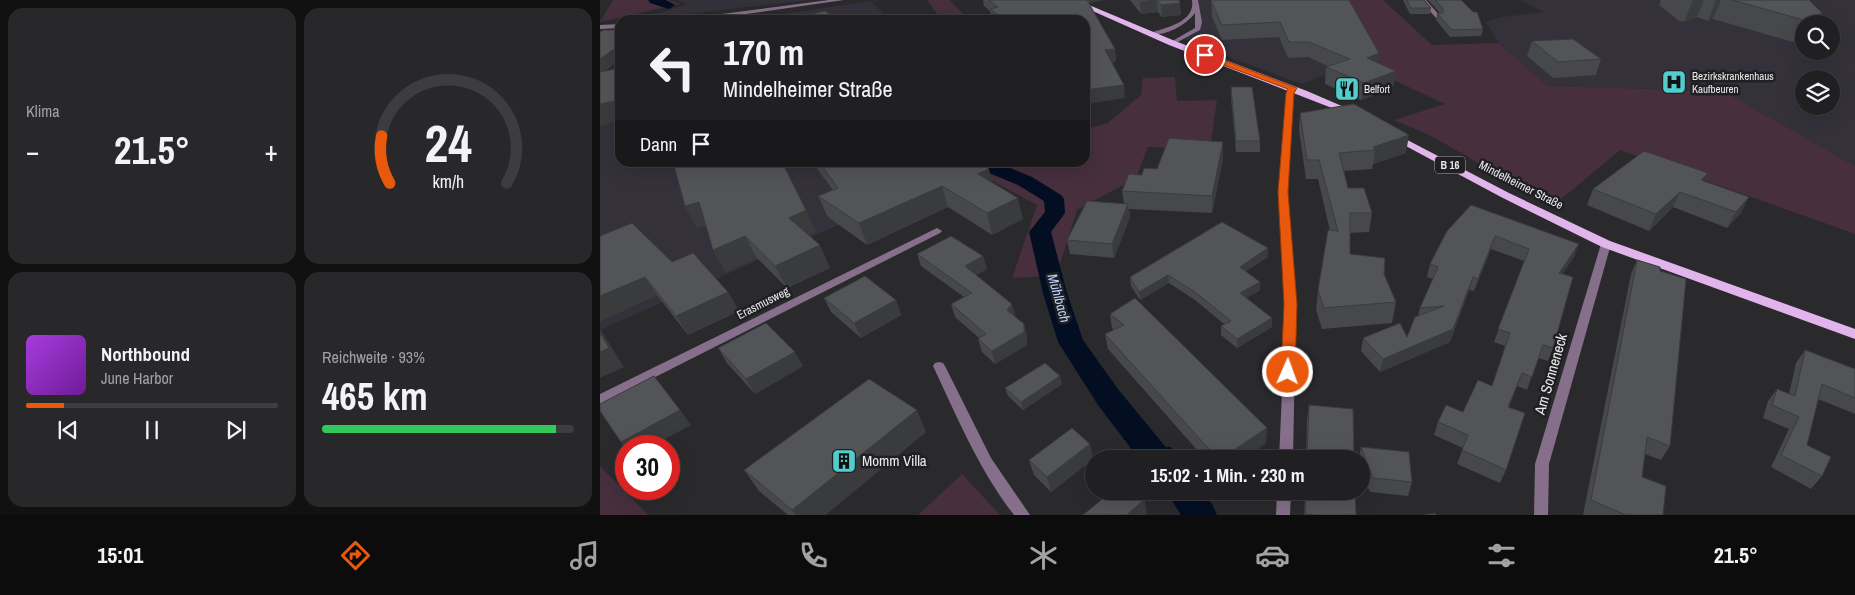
<!DOCTYPE html>
<html lang="de">
<meta charset="utf-8">
<style>
body{margin:0;font-family:"Archivo Narrow",sans-serif;background:#28272a;color:#f1f3f6;height:100vh;display:flex;flex-direction:column;font-size:19px;white-space:nowrap}
*{box-sizing:border-box;margin:0}
p{font-size:16px;color:#a2a2a5}
.icon{flex:none;width:28px;height:28px;fill:none;stroke:currentColor;stroke-width:2;stroke-linecap:round;stroke-linejoin:round}
.map{position:relative;flex:1;overflow:hidden}
.sheet{display:flex;flex-direction:column;gap:8px;padding:8px;background:#121112;width:600px}
.sheet>*{flex:none}
.hud{position:absolute;left:15px;top:15px;width:475px;height:152px;border-radius:15px;box-shadow:0 5px 20px #0002,0 0 0 1px #3d3d3f;background:#201f21;color:#f1f3f6;overflow:hidden}
.buttons{position:absolute;left:1195px;top:15px;display:grid;gap:10px}
.buttons a{display:grid;place-items:center;width:45px;height:45px;border-radius:50%;background:#201f21;box-shadow:0 5px 20px #0002,0 0 0 1px #3d3d3f;font-size:25px}
.speed{position:absolute;left:15px;top:435px;display:flex;gap:10px;font-size:25px;font-weight:700;text-align:center}
.speed>*{display:grid;place-content:center;width:65px;height:65px;border-radius:50%;background:#201f21;box-shadow:0 5px 20px #0002,0 0 0 1px #3d3d3f;line-height:1}
.speed .limit{border:8px solid #d22;background:#fff;color:#111}
.pin{position:absolute;display:grid;place-items:center;width:42px;height:42px;color:#fff;margin:-21px;border:2px solid #fff;border-radius:50%;box-shadow:0 1px 5px #0007}
.me{position:absolute;width:55px;margin:-28px;rotate:2deg;stroke-linejoin:round;filter:drop-shadow(0 0 4px #0008)}
.turn{display:flex;align-items:center;gap:18px;height:105px;padding:0 25px;font-size:22px}
.turn .icon{width:65px;height:65px;stroke-width:2.5}
.turn b{display:block;font-size:35px;line-height:42px}
.then{display:flex;align-items:center;height:48px;padding:0 25px;background:#0003;gap:10px;font-size:19px}
.big{font-size:38px;font-weight:700;line-height:1.1}
.sheet .tile{flex:1;display:flex;flex-direction:column;justify-content:center;gap:8px;min-width:0;padding:0 18px;border-radius:15px;background:#28272a}
.sheet .dial{align-items:center;gap:0}
.dial svg{height:130px;overflow:visible;fill:none;stroke:#3d3d3f;stroke-width:7;stroke-linecap:round;text-anchor:middle}
.dial text{fill:#f1f3f6;stroke:none}
.song{display:flex;align-items:center;gap:15px}
.cover{width:60px;height:60px;border-radius:8px;background:linear-gradient(135deg,hsl(280 70% 55%),hsl(280 70% 35%))}
.played{height:5px;border-radius:2px;background:linear-gradient(90deg,#ea580c 15%,#3d3d3f 15%)}
.keys{display:flex;justify-content:space-around;direction:ltr}
.heat{display:flex;justify-content:space-between;align-items:center;font-size:28px;direction:ltr}
.charge{height:8px;border-radius:4px;background:linear-gradient(90deg,#34c759 93%,#3d3d3f 0)}
.sheet .tiles{flex:1;display:grid;gap:8px;grid-template-columns:repeat(2,1fr)}
.trip{position:absolute;left:485px;top:450px;width:285px;height:50px;border-radius:25px;background:#201f21;box-shadow:0 5px 20px #0002,0 0 0 1px #3d3d3f;font-weight:700;line-height:50px;text-align:center}
.dock{display:flex;height:80px;justify-content:space-around;align-items:center;background:#0d0c0d;color:#a2a2a5}
.dock .icon{width:35px;height:35px}
.dock .selected{color:#ea580c}
.dock b{font-size:22px;color:#f1f3f6}
main{display:flex;flex:1;min-height:0}
.map>svg:first-child{display:block}
.built{fill:#34313a;fill-rule:evenodd}
.green{fill:#472f3e}
.lines{fill:none;stroke-linecap:round;stroke-linejoin:round}
.stream{stroke:#030e23;stroke-width:8}
.canal{fill:#030e23;fill-rule:evenodd}
.street{fill:#856f8a;fill-rule:evenodd}
.primary{fill:#e2b4ec;fill-rule:evenodd}
.wall{fill:#47484b}
.shaded-wall{fill:#3a3b3d}
.building{fill:#535457;stroke:#3a3b3d}
.route{fill:#ea580c;stroke:#983908}
.labels{text-anchor:middle;stroke-width:5;stroke-linejoin:round;paint-order:stroke}
.far-poi-label{font-size:11px;fill:#eae9eb;stroke:#202023;text-anchor:start}
.shield{fill:#202023;stroke:#adadaf;stroke-width:1}
.shield-label{font-size:11px;font-weight:bold;fill:#eae9eb}
.street-label{font-size:12px;fill:#eae9eb;stroke:#202023}
.water-label{font-size:14px;font-style:italic;fill:#bbd6fe;stroke:#202023}
.near-street-label{font-size:15px;fill:#eae9eb;stroke:#202023}
.near-poi-label{font-size:15px;fill:#eae9eb;stroke:#202023;text-anchor:start}
</style>
<main>
<section class="sheet">
<div class="tiles">
<div class="tile"><p>Klima</p>
<div class="heat"><a>−</a><b class="big">21.5°</b><a>+</a></div>
</div>
<div class="tile dial"><svg viewBox="0 0 100 80">
<path d="M14 69A42 42 0 1 1 86 69"/>
<path d="M14 69A42 42 0 0 1 9 40" stroke="#ea580c"/>
<text x="50" y="56" font-size="32" font-weight="700">24</text>
<text x="50" y="72" font-size="11">km/h</text>
</svg></div>
<div class="tile">
<div class="song"><i class="cover"></i><div><b>Northbound</b><p>June Harbor</p></div></div>
<div class="played"></div>
<div class="keys"><svg class="icon" aria-label="previous" viewBox="0 0 24 24"><path d="M18 5L8 12l10 7zM5 5v14"/></svg><svg class="icon" aria-label="pause" viewBox="0 0 24 24"><path d="M8 5v14M16 5v14"/></svg><svg class="icon" aria-label="next" viewBox="0 0 24 24"><path d="M6 5l10 7-10 7zM19 5v14"/></svg></div>
</div>
<div class="tile"><p>Reichweite · 93%</p><b class="big">465 km</b><div class="charge"></div></div>
</div>
</section>
<div class="map">
<svg width="1255" height="515" viewBox="0 0 1255 515">
<rect width="100%" height="100%" fill="#2a292c"/>
<g class="built">
<path d="M77 0H210L36 20 88 4Z"/>
<path d="M598 0H740L757 63 701 84 591 43 584 38 600 29Z"/>
<path d="M920 0H1255V166L1123 91 948 86 899 43 886 22 902 17 944 12ZM1204 24H1231V51H1204ZM1204 79H1231V106H1204Z"/>
<path d="M270 1 291 20H142L171 16Z"/>
<path d="M20 76V162H359L368 168 0 330V83Z"/>
</g>
<g class="green">
<path d="M13 0H69L80 4 0 22Z"/>
<path d="M327 0H349L369 20H342Z"/>
<path d="M740 0H783L832 45 899 43 948 86 1123 91 1255 166V234L1020 150 953 206 912 186 867 156 829 135 794 120 845 104 757 63Z"/>
<path d="M575 77 577 101 617 100 610 149 548 147 536 178 477 210 456 276 412 278 437 205 359 163 485 162V129L508 123 541 95 543 78Z"/>
<path d="M0 466 48 515H0Z"/>
<path d="M362 474 400 515H318Z"/>
</g>
<g class="lines">
<path class="stream" d="M566 459 569 451"/>
<g class="canal">
<path d="M48 0H66L75 5 69 9 50 3Z"/>
<path d="M370 162H396L432 177 461 195 464 199 465 213 451 232 467 293 483 340 518 389 568 450 572 459H539L498 405 458 342 443 293 429 232 445 212 444 201 418 185 372 166Z"/>
<path d="M566 491H601L612 504 617 515H581Z"/>
</g>
<g class="street">
<path d="M229 0H244L104 20H88L91 18Z"/>
<path d="M592 0H598L602 22 600 30 574 44 569 43 595 28V13C585 26 567 35 550 35V33C565 28 596 22 592 0Z"/>
<path d="M820 0H826L840 16V18H836Z"/>
<path d="M20 24V28L0 29V25Z"/>
<path d="M693 86 696 88 693 93 687 192 696 303 693 459H679L686 303 679 192 687 93 691 87Z"/>
<path d="M337 228 342 231 340 233 0 405V394Z"/>
<path d="M1006 241 1011 244 949 464 948 515H934L935 464 1001 244Z"/>
<path d="M339 362 343 363 345 366 391 458 430 515H414C379 470 357 417 333 366L335 363Z"/>
<path d="M677 491H691L690 515H676Z"/>
</g>
<g class="primary">
<path d="M468 0H477L575 41 707 91 758 113 756 115H750L569 45Z"/>
<path d="M792 132 909 193 1010 241 1255 329V339L1002 247 901 197 789 137V133Z"/>
</g>
</g>
<g class="wall">
<path d="M383 0H503L489 3 515 49 516 62H512L525 98 485 20H392L390 11 384 6Z"/>
<path d="M530 0H579L581 15 562 17 558 12 541 14Z"/>
<path d="M611 0 779 53 777 62 796 71 793 87 761 100 725 84 726 67 728 66 708 57 688 58 679 37 622 40 612 17Z"/>
<path d="M803 0H824L831 8 830 14H810Z"/>
<path d="M828 0H861L883 29 881 36 850 37 836 20 837 13H840Z"/>
<path d="M1060 0H1209L1222 13 1216 24H1204L1193 42 1113 19 1108 21 1097 17 1084 22 1079 21 1059 5 1061 0Z"/>
<path d="M932 41 1001 59 996 75 953 78 927 56Z"/>
<path d="M631 87 660 141V152H636L631 98Z"/>
<path d="M700 113 806 153 773 164 772 169 744 171 748 188 772 213 769 232 750 233V254L784 274 796 302 792 323 722 329 716 310 718 290 730 231 718 179H706L699 130Z"/>
<path d="M623 142V159L612 213 529 209 530 217 514 258 470 254 467 240 524 203 522 191 542 175Z"/>
<path d="M212 162H281L286 168 392 182 423 219 392 235 348 207 267 245 228 217 218 196 233 190Z"/>
<path d="M1104 181 1141 213 1127 228 1073 207 1049 231 987 205 993 189Z"/>
<path d="M871 205 974 257 962 274 953 348 948 361 938 358 927 390 917 386 909 407 906 470 900 483 857 464 863 448 834 435 838 422 863 412 892 386 905 346 894 342 924 261 891 249 874 291 869 290 850 342 780 372 761 351 763 338 807 337 818 316 820 308 833 279 827 277 830 264Z"/>
<path d="M85 206 216 232 208 235 230 268 187 288 157 258 126 272 113 250 106 225 97 228Z"/>
<path d="M0 236 72 262 128 292 139 311 88 335 57 295 0 321Z"/>
<path d="M317 254 383 256 387 269 376 275 415 317 424 324 427 337V345L395 364 382 352 378 339 379 338 355 317 351 304 364 297 321 266Z"/>
<path d="M668 257 646 271 660 290 646 298 672 318V327L637 348 621 335V326L624 324 595 300 569 283 540 300 531 286 530 277Z"/>
<path d="M1037 260 1060 271 1070 446 1061 460 1045 454 1042 477 1063 515H983L1031 274Z"/>
<path d="M224 298 296 300 301 315 261 338 231 312Z"/>
<path d="M510 314 666 443 642 459H605L508 349 505 334 514 330 512 328Z"/>
<path d="M118 348 203 366 155 394 127 363Z"/>
<path d="M1205 350 1255 369V414L1218 399 1207 445 1222 476 1211 489 1171 467 1189 429 1163 418 1168 401 1177 389 1189 394 1196 363Z"/>
<path d="M462 384 423 410 408 396 405 388Z"/>
<path d="M709 405 754 459H706L707 420Z"/>
<path d="M326 432 225 515H188L159 491 144 470Z"/>
<path d="M490 444 493 459 451 492 434 475 429 460Z"/>
<path d="M761 447 812 482 808 496 770 492 761 470V459H759Z"/>
<path d="M705 491H755L756 515H704Z"/>
</g>
<g class="shaded-wall">
<path d="M489 0H503L489 3Z"/>
<path d="M557 0 558 12 541 14 540 2Z"/>
<path d="M1093 0H1104L1097 17 1084 22Z"/>
<path d="M1116 0H1121L1113 19 1108 21Z"/>
<path d="M580 3 581 15 562 17 561 5Z"/>
<path d="M1222 13 1216 24H1204V38L1193 42 1204 20Z"/>
<path d="M20 45V60L0 75V59Z"/>
<path d="M515 49 516 62 507 63 505 50Z"/>
<path d="M779 53 776 69 767 58Z"/>
<path d="M796 71 793 87 761 100 764 83Z"/>
<path d="M524 85 525 98 485 104V90Z"/>
<path d="M20 100V121L0 126V104Z"/>
<path d="M809 135 806 153 773 164 775 150 773 147Z"/>
<path d="M623 142V159L612 213V196Z"/>
<path d="M389 169 394 189 378 174Z"/>
<path d="M1108 173 1100 189 1101 180Z"/>
<path d="M342 186 348 207 267 245 259 223Z"/>
<path d="M1080 192 1073 207 1049 231 1056 214Z"/>
<path d="M1149 197 1141 213 1127 228 1136 212Z"/>
<path d="M418 198 423 219 392 235 387 213Z"/>
<path d="M99 202 111 224 97 228 85 206Z"/>
<path d="M528 204 530 217 514 258 512 244Z"/>
<path d="M206 210 216 232 199 239 189 218Z"/>
<path d="M145 236 157 258 126 272 113 250Z"/>
<path d="M895 236 891 249 874 291 878 279Z"/>
<path d="M979 244 974 257 955 285 959 273Z"/>
<path d="M220 245 230 268 187 288 175 266Z"/>
<path d="M668 248V257L640 275V267Z"/>
<path d="M383 256 387 269 369 279 365 266Z"/>
<path d="M568 275 569 283 540 300 539 292Z"/>
<path d="M45 277 57 295 0 321V296Z"/>
<path d="M873 277 869 290 850 342 780 372 783 359 853 329Z"/>
<path d="M660 282V290L640 302V293Z"/>
<path d="M128 292 139 311 88 335 76 316Z"/>
<path d="M296 300 301 315 261 338 254 323Z"/>
<path d="M412 304 416 317 407 310Z"/>
<path d="M672 318V327L637 348V339Z"/>
<path d="M424 324 427 337V345L395 364 392 351Z"/>
<path d="M0 329 24 367 0 378Z"/>
<path d="M195 352 203 366 155 394 146 379Z"/>
<path d="M460 376 462 384 423 410 421 402Z"/>
<path d="M80 410 91 425 52 446H26V449L21 442Z"/>
<path d="M317 410 326 432 225 515H196L192 510Z"/>
<path d="M667 428 666 443 642 459H620Z"/>
<path d="M490 444 493 459 451 492 447 477Z"/>
<path d="M545 499 547 514 546 515H527Z"/>
</g>
<g class="building">
<path d="M389 0H487L515 49 505 50 524 85 485 90V20H405L390 9 398 7Z"/>
<path d="M538 0H579L580 3 561 5 557 0 540 2Z"/>
<path d="M611 0H749L779 53 767 58 796 71 764 83 726 67 750 59 709 42H689L680 22 622 25 612 3Z"/>
<path d="M807 0H824L831 8H811Z"/>
<path d="M835 0H861L873 12H877L883 29 852 30 837 13H843V8Z"/>
<path d="M1132 0H1209L1222 13 1204 20Z"/>
<path d="M225 11 240 20H186Z"/>
<path d="M3 30H14L20 32V45L0 59V32Z"/>
<path d="M973 39 1001 59 958 62 932 41Z"/>
<path d="M20 68V100L0 104V72Z"/>
<path d="M631 87H652L660 141H636Z"/>
<path d="M754 104 809 135 773 147 775 150 739 153 748 188H764L772 213H750V254L785 258 784 274 796 302 724 308 718 290 728 230 738 231 719 160H707L700 113Z"/>
<path d="M569 138 623 142 612 196 522 191 529 174 542 175 544 168 557 169Z"/>
<path d="M1044 151 1108 173 1101 180 1149 197 1136 212 1080 192 1056 214 993 189Z"/>
<path d="M73 162H182L206 210 189 218 220 245 175 266 145 236 113 250 99 202 85 206Z"/>
<path d="M219 162H281L286 168 299 162H378L389 169 378 174 418 198 387 213 342 186 259 223 218 196 238 188Z"/>
<path d="M487 201 528 204 512 244 467 240Z"/>
<path d="M871 205 979 244 959 273 973 277 953 348 943 345 932 377 922 373 908 407 925 413 906 470 862 450 868 435 838 422 846 405 863 412 878 380 892 386 910 333 898 329 929 249 895 236 878 279 873 277 853 329 783 359 763 338 800 323 807 337 815 317 844 306 820 308 838 267 830 264 847 231Z"/>
<path d="M622 222 668 248 640 267 660 282 640 293 672 318 637 339 621 326 631 321 595 292 568 275 539 292 530 277Z"/>
<path d="M32 223 72 262 93 253 128 292 76 316 45 277 0 296V236Z"/>
<path d="M351 236 383 256 365 266 412 304 407 310 424 324V332L392 351 378 339 386 334 351 304 372 293 317 254Z"/>
<path d="M1037 260 1060 267V271L1086 279 1070 446 1047 437 1042 477 1066 486 1063 515H1026L991 500Z"/>
<path d="M265 276 296 300 254 323 224 298Z"/>
<path d="M535 298 667 428 620 459H618L505 334 524 325 510 314Z"/>
<path d="M166 323 195 352 146 379 118 348Z"/>
<path d="M0 333 9 348 0 352Z"/>
<path d="M1205 350 1255 369V398L1222 384 1207 445 1231 457 1222 476 1181 455 1199 417 1172 405 1177 389 1195 396Z"/>
<path d="M445 363 460 376 421 402 405 388Z"/>
<path d="M54 376 80 410 21 442 0 411V404Z"/>
<path d="M269 379 317 410 192 510 144 470Z"/>
<path d="M709 405 753 409 754 459H707Z"/>
<path d="M472 428 490 444 447 477 429 460Z"/>
<path d="M761 447 809 452 812 482 773 478Z"/>
<path d="M512 491H536L545 499 527 515H483Z"/>
<path d="M706 491H755L756 515H715L705 514Z"/>
<path d="M835 513 836 515H824Z"/>
</g>
<path class="route" d="M605 53 697 88 694 93 688 192 697 304 695 372 693 375H683L681 372 684 304 678 192 686 93 688 89 602 57V54Z"/>
<defs>
<symbol id="hospital-square" viewBox="-11 -11 22 22"><rect x="-9" y="-9" width="18" height="18" rx="4" fill="#52cdce" stroke="#202023"/><path d="M-5-5h3v3.5h4V-5h3V5h-3V1.5h-4V5h-3Z" fill="#111"/></symbol>
<symbol id="restaurant-square" viewBox="-11 -11 22 22"><rect x="-9" y="-9" width="18" height="18" rx="4" fill="#52cdce" stroke="#202023"/><path d="M-5-6h1v4h1v-4h1v4h1v-4h1v5L-1.5 .5V6h-2V.5L-5-1ZM5-6V6H3V1.5H1.5Q1.5-4 5-6Z" fill="#111"/></symbol>
<symbol id="building-square" viewBox="-11 -11 22 22"><rect x="-9" y="-9" width="18" height="18" rx="4" fill="#52cdce" stroke="#202023"/><path d="M-4-6H4V6H1V3H-1V6H-4ZM-2.5-4.3h1.7v1.8h-1.7ZM.8-4.3h1.7v1.8H.8ZM-2.5-1h1.7V.8h-1.7ZM.8-1h1.7V.8H.8Z" fill="#111"/></symbol>
</defs>
<g fill-rule="evenodd">
<use href="#hospital-square" x="1060" y="68" width="28" height="28"/>
<use href="#restaurant-square" x="733" y="75" width="28" height="28"/>
<use href="#building-square" x="230" y="447" width="28" height="28"/>
</g>
<g class="labels">
<g class="far-poi-label">
<text x="1092" y="80">Bezirkskrankenhaus<tspan x="1092" dy="13">Kaufbeuren</tspan></text>
<text x="764" y="93">Belfort</text>
</g>
<rect class="shield" x="835" y="156.5" width="30" height="17" rx="4"/>
<g class="shield-label">
<text x="850" y="169">B 16</text>
</g>
<g class="street-label">
<text transform="translate(921 185) rotate(27)" y="4">Mindelheimer Straße</text>
<text transform="translate(163 303) rotate(-27)" y="4">Erasmusweg</text>
</g>
<g class="water-label">
<text transform="translate(459 298) rotate(74)" y="5">Mühlbach</text>
</g>
<g class="near-street-label">
<text transform="translate(951 374) rotate(-74)" y="5">Am Sonneneck</text>
</g>
<g class="near-poi-label">
<text x="262" y="466">Momm Villa</text>
</g>
</g>
</svg>
<div class="buttons">
<a><svg class="icon" aria-label="search" viewBox="0 0 24 24"><circle cx="10" cy="10" r="6"/><path d="M15 15l6 6"/></svg></a>
<a><svg class="icon" aria-label="layers" viewBox="0 0 24 24"><path d="M12 4l9 5-9 5-9-5zM3 14l9 5 9-5"/></svg></a>
</div>
<div class="speed"><div class="limit">30</div></div>
<div class="pin" style="left:605px;top:55px;background:#d93025"><svg class="icon" aria-label="arrive" viewBox="0 0 24 24"><path d="M6 21V4h12l-3 4 3 4H6"/></svg></div>
<svg class="me" style="left:688px;top:372px" viewBox="-20 -20 40 40"><circle r="17" fill="#ea580c" stroke="#fff" stroke-width="3"/><path d="M0-11L8 9 0 5-8 9z" fill="#fff"/></svg>
<div class="trip">15:02 · 1 Min. · 230 m</div>
<div class="hud">
<div class="turn"><svg class="icon" aria-label="left" viewBox="0 0 24 24"><path d="M17 20v-9H6M10 6l-5 5 5 5"/></svg><div><b>170 m</b>Mindelheimer Straße</div></div>
<div class="then">Dann<svg class="icon" aria-label="arrive" viewBox="0 0 24 24"><path d="M6 21V4h12l-3 4 3 4H6"/></svg></div>
</div>
</div>
</main>
<nav class="dock">
<b>15:01</b>
<svg class="icon selected" aria-label="directions" viewBox="0 0 24 24"><path d="M12 3l9 9-9 9-9-9zM9 14v-3h6M13 9l2 2-2 2"/></svg>
<svg class="icon" aria-label="music" viewBox="0 0 24 24"><path d="M9 18V5l10-2v13"/><circle cx="6" cy="18" r="3"/><circle cx="16" cy="16" r="3"/></svg>
<svg class="icon" aria-label="phone" viewBox="0 0 24 24"><path d="M5 4h4l2 5-3 2q2 4 5 5l2-3 5 2v4C11 20 4 13 5 4z"/></svg>
<svg class="icon" aria-label="climate" viewBox="0 0 24 24"><path d="M12 3v18M4 7l16 10M4 17L20 7"/></svg>
<svg class="icon" aria-label="car" viewBox="0 0 24 24"><path d="M5 17H2v-5l4-1 3-4h7l3 4 3 1v5h-3M9 17h6M6 11h13"/><circle cx="7" cy="17" r="2"/><circle cx="17" cy="17" r="2"/></svg>
<svg class="icon" aria-label="filters" viewBox="0 0 24 24"><path d="M4 7h16M4 17h16"/><circle cx="9" cy="7" r="2"/><circle cx="15" cy="17" r="2"/></svg>
<b>21.5°</b>
</nav>
